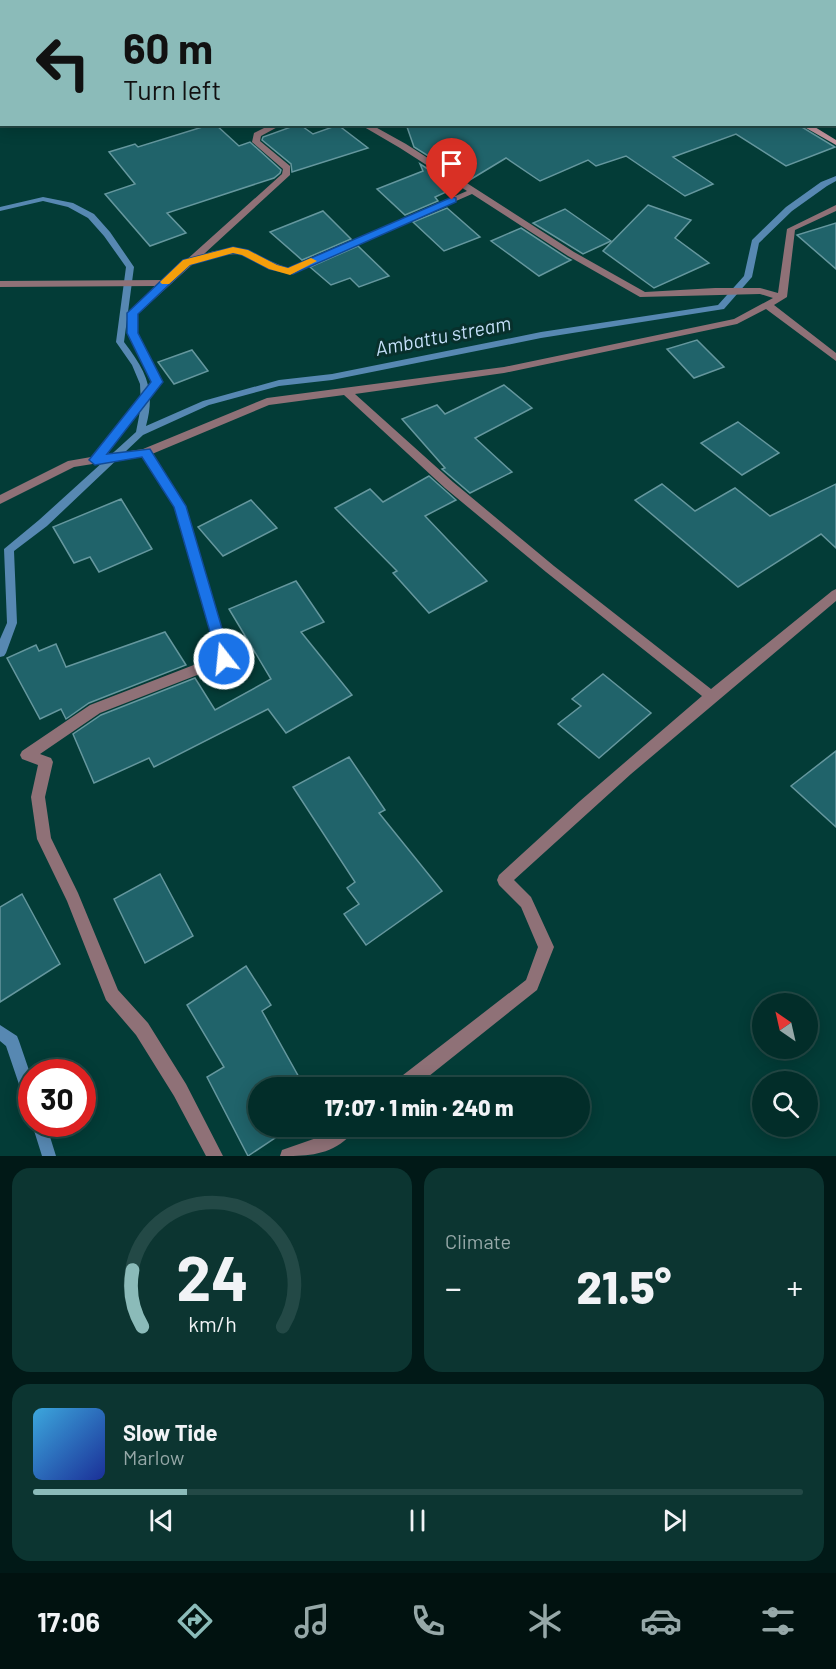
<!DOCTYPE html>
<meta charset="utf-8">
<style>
body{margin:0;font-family:Barlow,sans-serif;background:#0c3531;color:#f1f3f6;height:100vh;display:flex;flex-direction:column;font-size:22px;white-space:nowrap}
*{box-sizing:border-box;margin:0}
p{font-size:20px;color:#96a8a8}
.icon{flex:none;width:33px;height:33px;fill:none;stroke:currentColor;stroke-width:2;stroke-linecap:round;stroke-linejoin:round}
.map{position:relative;height:1156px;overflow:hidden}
.drawer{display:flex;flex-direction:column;gap:12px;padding:12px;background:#011917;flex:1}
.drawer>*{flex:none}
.banner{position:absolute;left:0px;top:0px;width:837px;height:126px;box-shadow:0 3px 15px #0003,0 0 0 2px #234946;background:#8bbbb9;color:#111;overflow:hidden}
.needle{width:39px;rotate:326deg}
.controls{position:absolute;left:752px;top:993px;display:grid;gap:12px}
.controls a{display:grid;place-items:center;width:66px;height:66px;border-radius:50%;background:#022d29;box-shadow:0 3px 15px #0003,0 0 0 2px #234946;font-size:30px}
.speed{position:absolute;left:18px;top:1059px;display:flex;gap:12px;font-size:30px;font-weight:700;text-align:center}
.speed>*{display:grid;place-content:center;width:78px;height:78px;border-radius:50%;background:#022d29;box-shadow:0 3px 15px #0003,0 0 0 2px #234946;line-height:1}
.speed .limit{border:9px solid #d22;background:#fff;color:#111}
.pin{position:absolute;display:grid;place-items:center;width:51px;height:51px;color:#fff;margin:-62px -26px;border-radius:50% 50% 50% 0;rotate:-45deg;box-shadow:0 0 6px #0007}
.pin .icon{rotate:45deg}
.me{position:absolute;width:66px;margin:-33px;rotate:344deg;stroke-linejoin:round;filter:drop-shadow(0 0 4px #0008)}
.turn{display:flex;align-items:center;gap:21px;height:126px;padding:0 24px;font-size:27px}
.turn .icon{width:78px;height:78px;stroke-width:2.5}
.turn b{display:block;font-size:42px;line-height:51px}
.big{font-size:45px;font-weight:800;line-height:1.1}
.drawer .card{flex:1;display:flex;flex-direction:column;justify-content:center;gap:9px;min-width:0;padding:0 21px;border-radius:18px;background:#0c3531}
.drawer .dial{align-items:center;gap:0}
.dial svg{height:156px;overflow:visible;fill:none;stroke:#234946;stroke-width:7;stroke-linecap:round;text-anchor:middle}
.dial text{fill:#f1f3f6;stroke:none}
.song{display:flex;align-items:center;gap:18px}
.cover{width:72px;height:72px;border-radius:9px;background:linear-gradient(135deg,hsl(200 70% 55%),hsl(230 70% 35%))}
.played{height:6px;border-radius:3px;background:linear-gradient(90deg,#8bbbb9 20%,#234946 20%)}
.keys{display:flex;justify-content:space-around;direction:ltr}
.heat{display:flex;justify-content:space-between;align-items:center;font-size:33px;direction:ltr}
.drawer .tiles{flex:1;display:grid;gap:12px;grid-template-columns:1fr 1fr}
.card:last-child{grid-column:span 2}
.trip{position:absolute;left:248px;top:1077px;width:342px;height:60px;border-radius:30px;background:#022d29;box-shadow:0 3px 15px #0003,0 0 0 2px #234946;font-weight:800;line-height:60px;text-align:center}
.tabs{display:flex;height:96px;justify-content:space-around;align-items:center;background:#011210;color:#96a8a8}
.tabs .icon{width:42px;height:42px}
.tabs .selected{color:#8bbbb9}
.tabs b{font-size:27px;color:#f1f3f6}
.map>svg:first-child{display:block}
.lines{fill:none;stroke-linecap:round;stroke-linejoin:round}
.stream{fill:#5788b2;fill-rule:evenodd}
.building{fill:#20636a;stroke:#65979e;stroke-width:1.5}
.street{fill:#8f7177;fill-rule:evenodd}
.secondary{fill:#c2949d;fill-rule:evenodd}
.route{fill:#1a73e8;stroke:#114b97;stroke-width:1.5}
.slow{fill:#f59e0b}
.labels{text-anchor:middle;stroke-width:6;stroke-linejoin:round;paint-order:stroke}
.water-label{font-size:20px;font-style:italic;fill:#c4dff8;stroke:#08302c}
</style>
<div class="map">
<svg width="836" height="1156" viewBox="0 0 836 1156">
<rect width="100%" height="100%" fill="#033c37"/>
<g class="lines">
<g class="stream">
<path d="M836 176V181L827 186 792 211 759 243 752 277 724 309 541 338 332 380 279 386 209 405 143 435 47 526 14 551 17 623 6 653 4 656 0 657V639L7 623 4 549 39 520 136 432 141 406 140 384 132 365 116 342 126 267 104 236 88 218 68 207 43 201 0 211V207L43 197 73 203 94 214 110 232 134 267 124 342C146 371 156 390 146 426L203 401 279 380 332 374 541 332 718 305 744 276 752 240 786 207 821 182Z"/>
<path d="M0 1025 17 1036 19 1041 32 1079V1109L27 1107 25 1102 6 1046 0 1041Z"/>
<path d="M32 1124H46L56 1156H42Z"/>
</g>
</g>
<g class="building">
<path d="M212 124H215L239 146 250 142 281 170 280 173 274 178 167 213 186 233 150 246 105 194 135 184 109 152 135 144 138 147Z"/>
<path d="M299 124 313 134 338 125 368 148 292 172 291 164 262 140 263 137Z"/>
<path d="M406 124H797L835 147 786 166 736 134 673 157 713 184 685 196 626 156 596 166 588 160 540 181 506 158 468 181 414 147Z"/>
<path d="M420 164 457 187 435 197 438 201 405 215 377 189 423 171Z"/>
<path d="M648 205 691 220 675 238 709 263 654 288 603 251Z"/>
<path d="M447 208 480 237 444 251 413 222Z"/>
<path d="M565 209 611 241 583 254 533 223Z"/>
<path d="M323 211 351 239 302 260 270 232Z"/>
<path d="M836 223V269L797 235Z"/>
<path d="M521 228 567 258 571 260 539 276 491 241Z"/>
<path d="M358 246 389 276 359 287 350 278 331 285 310 267Z"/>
<path d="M697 340 724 367 694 378 667 349Z"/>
<path d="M192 350 208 371 174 384 158 362Z"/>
<path d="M504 385 532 408 475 438 512 472 470 493 442 469 445 468 402 419 437 405 445 414Z"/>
<path d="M738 422 779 453 742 475 701 443Z"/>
<path d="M429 476 456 500 425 516 487 581 429 613 393 573 397 571 335 508 370 489 383 502Z"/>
<path d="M662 484 695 511 735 488 770 516 836 484V548L821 534 738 587 635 500Z"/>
<path d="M121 499 152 549 99 572 90 557 74 563 53 527Z"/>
<path d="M251 500 277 528 223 556 198 527Z"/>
<path d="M296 581 324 622 301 632 352 695 286 733 268 709 154 767 149 758 94 783 73 734 101 715 195 678 215 710 271 679 229 609Z"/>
<path d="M165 632 186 665 89 703 66 719 61 709 40 719 7 658 36 645 39 651 56 644 66 667Z"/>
<path d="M603 674 651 713 599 758 558 724 581 706 572 699Z"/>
<path d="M836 751V827L791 786Z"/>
<path d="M349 757 385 810 379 813 442 891 366 945 344 914 359 904 347 888 355 882 293 787Z"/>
<path d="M160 874 193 936 145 963 114 899Z"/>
<path d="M22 894 60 964 0 1002V907Z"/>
<path d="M246 966 271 1005 262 1011 305 1088H258V1126H293L248 1156 207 1077 224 1067 187 1005Z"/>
</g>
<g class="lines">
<g class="street">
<path d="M272 124H283L261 136 260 141 290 166V175L204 254C247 241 250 255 288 268L467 191 400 148 359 124H370L406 144 574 252 645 292 715 288H760L778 293 787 229 836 205V211L795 230 787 297 774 305 836 353V361L766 309 737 324 504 373 355 394 453 482 554 566 711 689 832 591 836 589V601L631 774 514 880 531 897 554 947 537 990 414 1088H392L394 1082 526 980 538 947 521 907 499 885 497 880 499 875 580 801 702 696 546 572 445 488 344 395 269 405 152 454 186 506 230 659 228 663 100 713 40 754 51 758 53 762 45 797 51 838 78 893 118 990 148 1023 186 1084 223 1156H206L174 1096 136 1035 106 1000 67 901 37 839 31 797 38 765 22 759 20 755 22 751 90 705 217 656 174 507 142 456 74 467 0 504V495L68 461 91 457 152 382 127 333 128 313 157 286 0 287V281L164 280 282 174 283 169 252 142 254 133ZM472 194 568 256 640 297 760 294 773 298 734 319 504 367 267 398 143 449 105 455 162 382 137 333 138 314 194 263 219 255 239 254 289 274Z"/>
<path d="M335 1126H357C354 1133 350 1136 344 1141 325 1156 304 1156 280 1156L282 1150 325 1135Z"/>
</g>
<g class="secondary">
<path d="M587 0H596L597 2H589Z"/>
<path d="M799 124H810L836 140V145Z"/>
</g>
</g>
<path class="route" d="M452 197 456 198V202L293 274 269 269 242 255 233 253 190 265 138 314V333L163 382 107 454 150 449 186 506 231 659 229 663H219L174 507 142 457 95 465 89 460 151 382 127 333V313L183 260 233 247 248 250 277 265 288 268Z"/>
<path class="slow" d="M233 247 248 250 277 265 288 268 311 258 317 261 290 275 269 269 242 255 233 253 190 265 169 284H162L160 282 183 260Z"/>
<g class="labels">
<g class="water-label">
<text transform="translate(443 336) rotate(-11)" y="7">Ambattu stream</text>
</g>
</g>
</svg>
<div class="controls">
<a><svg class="needle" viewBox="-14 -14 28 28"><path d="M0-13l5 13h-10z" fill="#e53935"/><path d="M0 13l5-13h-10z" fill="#96a8a8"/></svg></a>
<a><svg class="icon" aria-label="search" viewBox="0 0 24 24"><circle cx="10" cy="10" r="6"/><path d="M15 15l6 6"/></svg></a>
</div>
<div class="speed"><div class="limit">30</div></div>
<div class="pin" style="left:452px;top:200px;background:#d93025"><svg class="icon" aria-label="arrive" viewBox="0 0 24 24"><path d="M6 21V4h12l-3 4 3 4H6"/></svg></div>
<svg class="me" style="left:224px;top:659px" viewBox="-20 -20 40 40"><circle r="17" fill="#1a73e8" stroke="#fff" stroke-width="3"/><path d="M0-11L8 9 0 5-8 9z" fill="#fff"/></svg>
<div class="trip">17:07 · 1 min · 240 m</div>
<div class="banner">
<div class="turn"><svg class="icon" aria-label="left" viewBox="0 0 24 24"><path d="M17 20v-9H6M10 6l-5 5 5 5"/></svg><div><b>60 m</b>Turn left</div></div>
</div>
</div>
<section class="drawer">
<div class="tiles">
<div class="card dial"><svg viewBox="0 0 100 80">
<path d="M14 69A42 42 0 1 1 86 69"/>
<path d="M14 69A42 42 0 0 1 9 40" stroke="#8bbbb9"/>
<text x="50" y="56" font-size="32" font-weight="700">24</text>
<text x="50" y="72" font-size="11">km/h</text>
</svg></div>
<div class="card"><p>Climate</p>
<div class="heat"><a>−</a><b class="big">21.5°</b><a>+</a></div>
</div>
<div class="card">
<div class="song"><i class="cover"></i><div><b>Slow Tide</b><p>Marlow</p></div></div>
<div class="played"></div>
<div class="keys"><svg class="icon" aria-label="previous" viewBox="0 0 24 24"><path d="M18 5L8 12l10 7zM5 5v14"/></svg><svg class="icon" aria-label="pause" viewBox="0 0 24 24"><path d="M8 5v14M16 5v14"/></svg><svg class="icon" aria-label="next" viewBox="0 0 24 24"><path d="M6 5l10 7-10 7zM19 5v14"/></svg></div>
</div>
</div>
</section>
<nav class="tabs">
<b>17:06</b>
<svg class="icon selected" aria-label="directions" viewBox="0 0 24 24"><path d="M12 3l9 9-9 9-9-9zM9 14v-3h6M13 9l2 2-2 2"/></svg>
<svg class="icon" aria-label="music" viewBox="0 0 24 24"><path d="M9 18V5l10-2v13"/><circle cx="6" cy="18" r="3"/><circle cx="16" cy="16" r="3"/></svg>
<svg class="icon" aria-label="phone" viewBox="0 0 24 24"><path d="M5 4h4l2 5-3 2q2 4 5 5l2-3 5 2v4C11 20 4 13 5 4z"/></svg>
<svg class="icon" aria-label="climate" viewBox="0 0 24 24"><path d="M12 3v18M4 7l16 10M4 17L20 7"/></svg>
<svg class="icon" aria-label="car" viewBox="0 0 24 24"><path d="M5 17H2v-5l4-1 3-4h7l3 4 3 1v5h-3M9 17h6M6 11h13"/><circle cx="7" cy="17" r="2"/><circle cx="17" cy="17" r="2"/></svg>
<svg class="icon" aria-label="filters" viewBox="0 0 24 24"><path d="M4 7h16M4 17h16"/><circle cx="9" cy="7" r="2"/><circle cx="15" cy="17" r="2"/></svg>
</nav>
